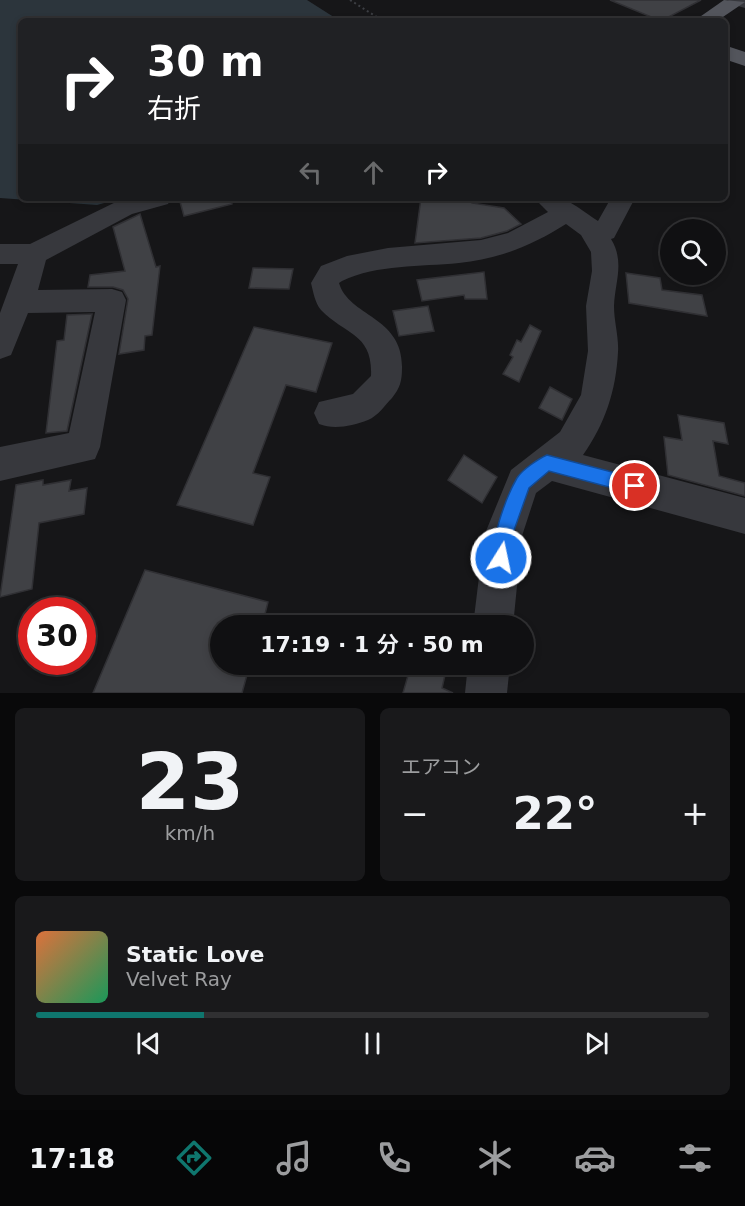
<!DOCTYPE html>
<html lang="ja">
<meta charset="utf-8">
<style>
body{margin:0;font-family:"DejaVu Sans","Noto Sans JP",sans-serif;background:#19191b;color:#f1f3f6;height:100vh;display:flex;flex-direction:column;font-size:22px;white-space:nowrap}
*{box-sizing:border-box;margin:0}
p{font-size:20px;color:#9c9d9f}
.icon{flex:none;width:33px;height:33px;fill:none;stroke:currentColor;stroke-width:2;stroke-linecap:round;stroke-linejoin:round}
.map{position:relative;height:693px;overflow:hidden}
.drawer{display:flex;flex-direction:column;gap:15px;padding:15px;background:#09090a;flex:1}
.drawer>*{flex:none}
.banner{position:absolute;left:18px;top:18px;width:710px;height:183px;border-radius:9px;box-shadow:0 3px 9px #0003,0 0 0 2px #303032;background:#202124;color:#fff;overflow:hidden}
.buttons{position:absolute;left:660px;top:219px;display:grid;gap:12px}
.buttons a{display:grid;place-items:center;width:66px;height:66px;border-radius:50%;background:#101012;box-shadow:0 3px 9px #0003,0 0 0 2px #303032;font-size:30px}
.speed{position:absolute;left:18px;top:597px;display:flex;gap:12px;font-size:30px;font-weight:700;text-align:center}
.speed>*{display:grid;place-content:center;width:78px;height:78px;border-radius:50%;background:#101012;box-shadow:0 3px 9px #0003,0 0 0 2px #303032;line-height:1}
.speed .limit{border:9px solid #d22;background:#fff;color:#111}
.pin{position:absolute;display:grid;place-items:center;width:51px;height:51px;color:#fff;margin:-26px;border:3px solid #fff;border-radius:50%;box-shadow:0 2px 6px #0007}
.me{position:absolute;width:66px;margin:-33px;rotate:10deg;stroke-linejoin:round;filter:drop-shadow(0 0 4px #0008)}
.turn{display:flex;align-items:center;gap:21px;height:126px;padding:0 30px;font-size:27px}
.turn .icon{width:78px;height:78px;stroke-width:2.5}
.turn b{display:block;font-size:42px;line-height:51px}
.lanes{display:flex;align-items:center;height:57px;padding:0 30px;background:#0003;justify-content:center;gap:30px;direction:ltr}
.lanes .off{opacity:.35}
.big{font-size:45px;font-weight:600;line-height:1.1}
.drawer .tile{flex:1;display:flex;flex-direction:column;justify-content:center;gap:9px;min-width:0;padding:0 21px;border-radius:9px;background:#19191b}
.drawer .dial{align-items:center;gap:0}
.dial b{font-size:78px;line-height:1}
.song{display:flex;align-items:center;gap:18px}
.cover{width:72px;height:72px;border-radius:9px;background:linear-gradient(135deg,hsl(20 70% 55%),hsl(150 70% 35%))}
.played{height:6px;border-radius:3px;background:linear-gradient(90deg,#0f766e 25%,#303032 25%)}
.keys{display:flex;justify-content:space-around;direction:ltr}
.heat{display:flex;justify-content:space-between;align-items:center;font-size:33px;direction:ltr}
.drawer .tiles{flex:1;display:grid;gap:15px;grid-template-columns:1fr 1fr}
.tile:last-child{grid-column:span 2}
.trip{position:absolute;left:210px;top:615px;width:324px;height:60px;border-radius:30px;background:#101012;box-shadow:0 3px 9px #0003,0 0 0 2px #303032;font-weight:600;line-height:60px;text-align:center}
.tab-bar{display:flex;height:96px;justify-content:space-around;align-items:center;background:#060607;color:#9c9d9f}
.tab-bar .icon{width:42px;height:42px}
.tab-bar .selected{color:#0f766e}
.tab-bar b{font-size:27px;color:#f1f3f6}
.map>svg:first-child{display:block}
.water{fill:#2c353c}
.building{fill:#404145;stroke:#303034;stroke-width:1.5}
.lines{fill:none;stroke-linecap:round;stroke-linejoin:round}
.path{stroke:#3d3f44;stroke-width:2;stroke-dasharray:2 3;stroke-linecap:butt}
.minor{fill:#37383d;fill-rule:evenodd}
.major{fill:#53555c;fill-rule:evenodd}
.route{fill:#1a73e8;stroke:#114b97;stroke-width:1.5}
</style>
<div class="map">
<svg width="745" height="693" viewBox="0 0 745 693">
<rect width="100%" height="100%" fill="#161618"/>
<path class="water" d="M0 0H307L340 21H21V198H122L97 205 0 198Z"/>
<g class="building">
<path d="M610 0H701L661 21Z"/>
<path d="M179 198H231L232 204 184 216Z"/>
<path d="M421 198H473L472 203 504 208 521 224 507 231 481 238 415 243Z"/>
<path d="M140 214 156 267 160 266 152 335 145 336 144 350 119 354 128 299 123 290 113 287H88L90 275 125 271 113 227Z"/>
<path d="M253 268 293 269 289 289 249 288Z"/>
<path d="M484 272 487 299H465L464 295 422 301 417 280Z"/>
<path d="M626 273 660 278 662 290 702 295 707 316 629 303Z"/>
<path d="M428 306 434 331 399 336 393 311Z"/>
<path d="M92 314 67 431 46 433 57 341 64 340 67 315Z"/>
<path d="M530 325 541 331 519 382 503 374 513 357 510 355 517 340 521 342Z"/>
<path d="M254 327 332 343 316 392 286 385 253 473 270 477 253 525 177 505Z"/>
<path d="M550 387 572 399 562 420 539 408Z"/>
<path d="M678 415 724 423 728 444 713 441 719 476 745 483V496L668 475 664 437 682 440Z"/>
<path d="M464 455 497 477 482 503 448 480Z"/>
<path d="M43 480V485L71 480 69 491 87 488 84 514 39 523 32 589 0 597 16 485Z"/>
<path d="M145 570 268 602 262 626H220V664H250L242 693H93Z"/>
<path d="M421 664 445 675 442 688 453 693H403L409 672 418 676Z"/>
</g>
<g class="lines">
<path class="path" d="M350 0 383 21"/>
<g class="minor">
<path d="M728 0H745V8L731 4Z"/>
<path d="M124 198H171L168 204 132 214 46 260 38 290 112 289 122 292 126 300 100 447 95 459 0 481V447L69 433 95 312 28 313 11 355 0 359V313L18 264H0V244H30Z"/>
<path d="M534 198C571 198 568 201 598 221L611 198H635L614 238 611 239C625 262 615 282 614 306 614 322 619 337 618 352 616 391 605 424 583 455L745 498V534L552 481 536 493 522 536 513 626H473L484 536 511 470 560 432 581 395 588 351 586 306 592 271 591 252 581 235 566 224C533 245 499 259 459 263 420 267 378 264 342 281L339 283C349 317 403 316 402 368 402 381 400 388 392 398 385 405 378 416 368 420 352 426 334 430 319 424L314 413 319 402 353 394 371 376C373 333 345 335 321 310 315 303 313 291 311 283L321 266 347 256 388 248 481 240 508 233 548 212Z"/>
<path d="M468 664H510L507 693H465Z"/>
</g>
<g class="major">
<path d="M724 0 745 2 717 21H694Z"/>
<path d="M724 45 745 52V66L724 59Z"/>
</g>
</g>
<path class="route" d="M547 455 635 478 641 481 643 486 641 492 635 494 549 471 529 488 512 536 507 565 501 567 495 565C487 547 507 495 517 478 522 470 538 459 547 455Z"/>
</svg>
<div class="buttons">
<a><svg class="icon" aria-label="search" viewBox="0 0 24 24"><circle cx="10" cy="10" r="6"/><path d="M15 15l6 6"/></svg></a>
</div>
<div class="speed"><div class="limit">30</div></div>
<div class="pin" style="left:635px;top:486px;background:#d93025"><svg class="icon" aria-label="arrive" viewBox="0 0 24 24"><path d="M6 21V4h12l-3 4 3 4H6"/></svg></div>
<svg class="me" style="left:501px;top:558px" viewBox="-20 -20 40 40"><circle r="17" fill="#1a73e8" stroke="#fff" stroke-width="3"/><path d="M0-11L8 9 0 5-8 9z" fill="#fff"/></svg>
<div class="trip">17:19 · 1 分 · 50 m</div>
<div class="banner">
<div class="turn"><svg class="icon" aria-label="right" viewBox="0 0 24 24"><path d="M7 20v-9h11M14 6l5 5-5 5"/></svg><div><b>30 m</b>右折</div></div>
<div class="lanes"><svg class="icon off" aria-label="left" viewBox="0 0 24 24"><path d="M17 20v-9H6M10 6l-5 5 5 5"/></svg><svg class="icon off" aria-label="ahead" viewBox="0 0 24 24"><path d="M12 20V5M6 11l6-6 6 6"/></svg><svg class="icon" aria-label="right" viewBox="0 0 24 24"><path d="M7 20v-9h11M14 6l5 5-5 5"/></svg></div>
</div>
</div>
<section class="drawer">
<div class="tiles">
<div class="tile dial"><b>23</b><p>km/h</p></div>
<div class="tile"><p>エアコン</p>
<div class="heat"><a>−</a><b class="big">22°</b><a>+</a></div>
</div>
<div class="tile">
<div class="song"><i class="cover"></i><div><b>Static Love</b><p>Velvet Ray</p></div></div>
<div class="played"></div>
<div class="keys"><svg class="icon" aria-label="previous" viewBox="0 0 24 24"><path d="M18 5L8 12l10 7zM5 5v14"/></svg><svg class="icon" aria-label="pause" viewBox="0 0 24 24"><path d="M8 5v14M16 5v14"/></svg><svg class="icon" aria-label="next" viewBox="0 0 24 24"><path d="M6 5l10 7-10 7zM19 5v14"/></svg></div>
</div>
</div>
</section>
<nav class="tab-bar">
<b>17:18</b>
<svg class="icon selected" aria-label="directions" viewBox="0 0 24 24"><path d="M12 3l9 9-9 9-9-9zM9 14v-3h6M13 9l2 2-2 2"/></svg>
<svg class="icon" aria-label="music" viewBox="0 0 24 24"><path d="M9 18V5l10-2v13"/><circle cx="6" cy="18" r="3"/><circle cx="16" cy="16" r="3"/></svg>
<svg class="icon" aria-label="phone" viewBox="0 0 24 24"><path d="M5 4h4l2 5-3 2q2 4 5 5l2-3 5 2v4C11 20 4 13 5 4z"/></svg>
<svg class="icon" aria-label="climate" viewBox="0 0 24 24"><path d="M12 3v18M4 7l16 10M4 17L20 7"/></svg>
<svg class="icon" aria-label="car" viewBox="0 0 24 24"><path d="M5 17H2v-5l4-1 3-4h7l3 4 3 1v5h-3M9 17h6M6 11h13"/><circle cx="7" cy="17" r="2"/><circle cx="17" cy="17" r="2"/></svg>
<svg class="icon" aria-label="filters" viewBox="0 0 24 24"><path d="M4 7h16M4 17h16"/><circle cx="9" cy="7" r="2"/><circle cx="15" cy="17" r="2"/></svg>
</nav>
